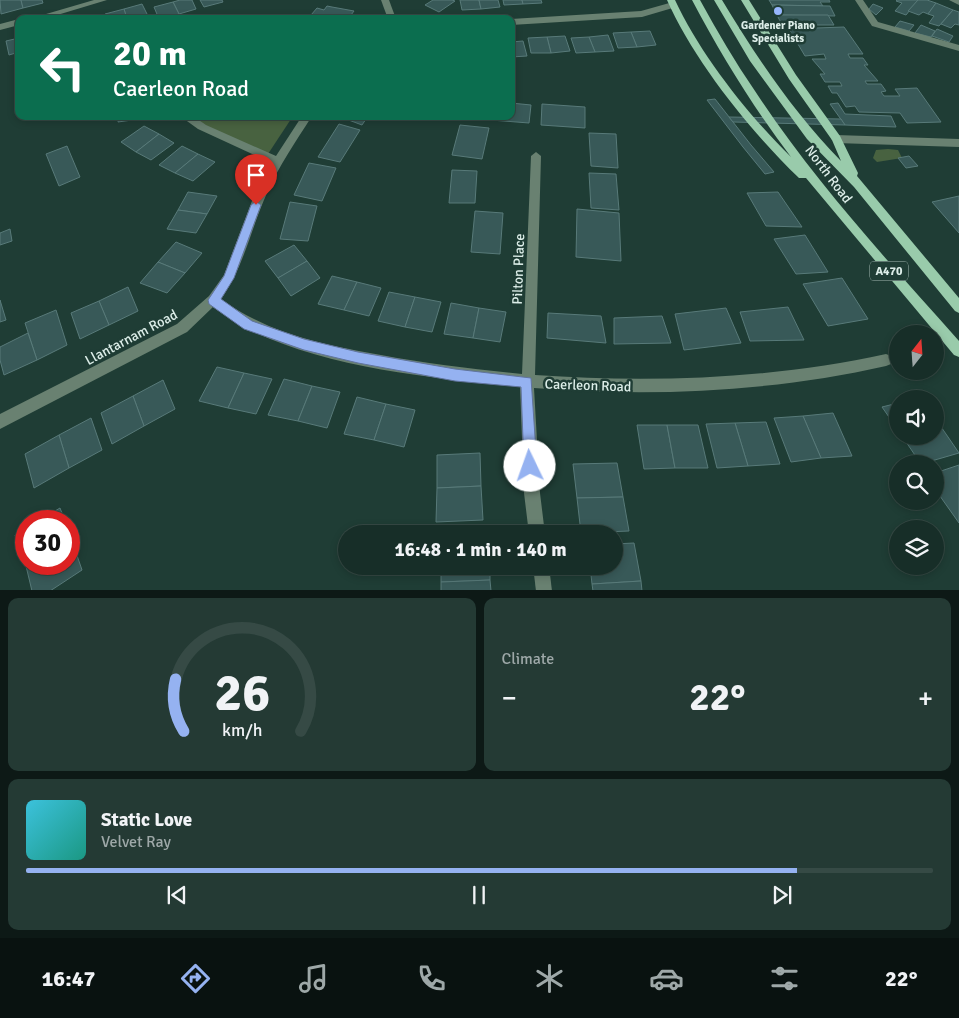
<!DOCTYPE html>
<meta charset="utf-8">
<style>
body{margin:0;font-family:Signika,sans-serif;background:#243a34;color:#f1f3f6;height:100vh;display:flex;flex-direction:column;font-size:19px;white-space:nowrap}
*{box-sizing:border-box;margin:0}
p{font-size:16px;color:#9ea8a8}
.icon{flex:none;width:28px;height:28px;fill:none;stroke:currentColor;stroke-width:2;stroke-linecap:round;stroke-linejoin:round}
.map{position:relative;height:590px;overflow:hidden}
.side{display:flex;flex-direction:column;gap:8px;padding:8px;background:#0d1916;flex:1}
.side>*{flex:none}
.top-card{position:absolute;left:15px;top:15px;width:500px;height:105px;border-radius:10px;box-shadow:0 2px 8px #0003,0 0 0 1px #364a45;background:#0b6e4f;color:#fff;overflow:hidden}
.needle{width:32px;rotate:17deg}
.controls{position:absolute;left:889px;top:325px;display:grid;gap:10px}
.controls a{display:grid;place-items:center;width:55px;height:55px;border-radius:50%;background:#172e28;box-shadow:0 2px 8px #0003,0 0 0 1px #364a45;font-size:25px}
.speed{position:absolute;left:15px;top:510px;display:flex;gap:10px;font-size:25px;font-weight:700;text-align:center}
.speed>*{display:grid;place-content:center;width:65px;height:65px;border-radius:50%;background:#172e28;box-shadow:0 2px 8px #0003,0 0 0 1px #364a45;line-height:1}
.speed .limit{border:8px solid #d22;background:#fff;color:#111}
.pin{position:absolute;display:grid;place-items:center;width:42px;height:42px;color:#fff;margin:-51px -21px;border-radius:50% 50% 50% 0;rotate:-45deg;box-shadow:0 0 5px #0007}
.pin .icon{rotate:45deg}
.me{position:absolute;width:55px;margin:-28px;rotate:357deg;stroke-linejoin:round;filter:drop-shadow(0 0 4px #0008)}
.turn{display:flex;align-items:center;gap:18px;height:105px;padding:0 15px;font-size:22px}
.turn .icon{width:65px;height:65px;stroke-width:2.5}
.turn b{display:block;font-size:35px;line-height:42px}
.big{font-size:38px;font-weight:700;line-height:1.1}
.side .widget{flex:1;display:flex;flex-direction:column;justify-content:center;gap:8px;min-width:0;padding:0 18px;border-radius:10px;background:#243a34}
.side .dial{align-items:center;gap:0}
.dial svg{height:130px;overflow:visible;fill:none;stroke:#364a45;stroke-width:7;stroke-linecap:round;text-anchor:middle}
.dial text{fill:#f1f3f6;stroke:none}
.song{display:flex;align-items:center;gap:15px}
.cover{width:60px;height:60px;border-radius:8px;background:linear-gradient(135deg,hsl(190 70% 55%),hsl(170 70% 35%))}
.played{height:5px;border-radius:2px;background:linear-gradient(90deg,#95b2f1 85%,#364a45 85%)}
.keys{display:flex;justify-content:space-around;direction:ltr}
.heat{display:flex;justify-content:space-between;align-items:center;font-size:28px;direction:ltr}
.side .tiles{flex:1;display:grid;gap:8px;grid-template-columns:1fr 1fr}
.widget:last-child{grid-column:span 2}
.trip{position:absolute;left:338px;top:525px;width:285px;height:50px;border-radius:25px;background:#172e28;box-shadow:0 2px 8px #0003,0 0 0 1px #364a45;font-weight:700;line-height:50px;text-align:center}
.tab-bar{display:flex;height:80px;justify-content:space-around;align-items:center;background:#091210;color:#9ea8a8}
.tab-bar .icon{width:35px;height:35px}
.tab-bar .on{color:#95b2f1}
.tab-bar b{font-size:22px;color:#f1f3f6}
.map>svg:first-child{display:block}
.green{fill:#486240}
.building{fill:#385958;stroke:#587a79}
.lines{fill:none;stroke-linecap:round;stroke-linejoin:round}
.minor{fill:#698171;fill-rule:evenodd}
.major{fill:#99cbab;fill-rule:evenodd}
.route{fill:#95b2f1;stroke:#61749d}
.poi-dot{fill:#97b6fd;stroke:#1f3d35;stroke-width:2}
.labels{text-anchor:middle;stroke-width:5;stroke-linejoin:round;paint-order:stroke}
.far-poi-label{font-size:11px;font-weight:bold;fill:#ddeee9;stroke:#1f3d35}
.shield{fill:#1f3d35;stroke:#a4b9b3;stroke-width:1}
.shield-label{font-size:12px;font-weight:bold;fill:#ddeee9}
.street-label{font-size:14px;fill:#ddeee9;stroke:#1f3d35}
</style>
<div class="map">
<svg width="959" height="591" viewBox="0 0 959 591">
<rect width="100%" height="100%" fill="#1f3d35"/>
<g class="green">
<path d="M194 116H293L268 154 204 125Z"/>
<path d="M888 149 898 150 902 158 877 162 873 158 876 150Z"/>
</g>
<g class="building">
<path d="M0 0H21L23 8 1 14Z"/>
<path d="M21 0H42L43 3 23 8Z"/>
<path d="M180 0H192L196 9 179 14 173 2Z"/>
<path d="M200 0H222L223 2 204 7Z"/>
<path d="M433 0H452L455 1 439 12 425 5Z"/>
<path d="M460 0H479L481 9 462 10Z"/>
<path d="M479 0H498L500 7 481 9Z"/>
<path d="M503 0H522L523 4 504 5Z"/>
<path d="M522 0H541L542 3 523 4Z"/>
<path d="M769 0H829L830 2H820L823 6 772 5Z"/>
<path d="M897 0H918L906 15 895 11 902 3 896 1Z"/>
<path d="M918 0H927L936 3 928 14 923 12 919 15 908 11Z"/>
<path d="M173 2 179 14 159 19 154 7Z"/>
<path d="M936 3 953 10 939 26 929 23 934 16 928 14Z"/>
<path d="M142 4 148 16 127 19 124 9Z"/>
<path d="M873 4 883 8 876 15 869 9Z"/>
<path d="M772 5 830 6 835 16 777 15Z"/>
<path d="M327 6 332 7 354 11 348 19 311 15 317 8 324 10Z"/>
<path d="M124 9 127 19H106L105 14Z"/>
<path d="M953 10 959 12V25L955 24 951 28 941 24Z"/>
<path d="M777 15H828L834 25H782Z"/>
<path d="M900 21 914 25 909 31 895 27Z"/>
<path d="M921 25 935 31 931 37 915 33Z"/>
<path d="M844 27 863 54H848L850 58H863L868 65H864L878 81H865L867 84H881L886 91 881 92 884 96H900L895 89 917 88 941 122 907 123 900 113 859 112 855 106 846 107 837 93H832L828 86H842L840 82H825L820 74H825L812 59H826L824 54 805 56 789 29Z"/>
<path d="M937 29 953 36 949 42 932 36Z"/>
<path d="M650 31 656 45 637 47 631 32Z"/>
<path d="M631 32 637 47 618 48 613 33Z"/>
<path d="M608 35 614 51 595 52 589 37Z"/>
<path d="M565 36 570 51 551 53 547 37Z"/>
<path d="M547 37 551 53H531L528 38Z"/>
<path d="M589 37 595 52 576 53 571 38Z"/>
<path d="M19 38V52L9 55 6 41Z"/>
<path d="M523 41 527 56 511 57V42Z"/>
<path d="M715 99 751 145 774 172 765 174 743 147 707 100Z"/>
<path d="M511 103 531 105 529 123 491 120 492 116H511Z"/>
<path d="M838 103 845 114 891 116 896 127 845 125 830 104Z"/>
<path d="M542 104 585 107V128L541 125Z"/>
<path d="M119 116H146V118L118 122Z"/>
<path d="M338 116H368L362 125Z"/>
<path d="M729 117 841 119 845 125 733 122Z"/>
<path d="M339 124 360 130 340 162 318 157Z"/>
<path d="M460 125 489 128 482 159 452 155Z"/>
<path d="M144 126 159 134 136 152 121 142Z"/>
<path d="M589 133 616 134 618 168 591 166Z"/>
<path d="M159 134 174 143 151 160 136 152Z"/>
<path d="M67 146 80 177 59 186 46 154Z"/>
<path d="M182 146 198 154 175 173 159 165Z"/>
<path d="M198 154 215 162 193 181 175 173Z"/>
<path d="M909 156 918 166 906 168 898 158Z"/>
<path d="M309 163 336 168 322 201 294 195Z"/>
<path d="M452 170 477 171 475 203H449Z"/>
<path d="M589 173 616 174 619 210 591 208Z"/>
<path d="M188 192 217 196 207 214 178 210Z"/>
<path d="M778 192 802 227 766 226 747 193Z"/>
<path d="M959 196V233L932 202Z"/>
<path d="M290 202 317 206 308 241 280 239Z"/>
<path d="M577 209 619 213 621 261 576 257Z"/>
<path d="M178 210 207 214 196 233 167 229Z"/>
<path d="M475 211 503 213 500 254 471 252Z"/>
<path d="M10 229 12 241 0 245V233Z"/>
<path d="M805 235 828 272 796 274 774 239Z"/>
<path d="M176 242 202 253 185 273 158 262Z"/>
<path d="M294 245 307 261 278 278 265 261Z"/>
<path d="M307 261 320 278 291 296 278 278Z"/>
<path d="M158 262 185 273 167 293 140 283Z"/>
<path d="M332 276 357 282 344 310 318 304Z"/>
<path d="M842 278 868 319 828 326 803 284Z"/>
<path d="M357 282 381 288 369 316 344 310Z"/>
<path d="M128 287 138 311 109 325 99 301Z"/>
<path d="M389 292 415 297 405 327 378 321Z"/>
<path d="M415 297 441 302 432 332 405 327Z"/>
<path d="M0 300 6 320 0 322Z"/>
<path d="M99 301 109 325 80 339 71 313Z"/>
<path d="M451 303 479 308 473 338 444 334Z"/>
<path d="M788 307 804 340 750 341 740 312Z"/>
<path d="M479 308 506 312 500 342 473 338Z"/>
<path d="M726 308 741 343 684 350 675 314Z"/>
<path d="M56 310 67 345 37 360 25 323Z"/>
<path d="M548 313 601 316 606 343 547 338Z"/>
<path d="M662 316 671 343 614 344V318Z"/>
<path d="M28 333 37 360 4 375 0 360V347Z"/>
<path d="M217 367 244 373 228 408 199 401Z"/>
<path d="M244 373 272 379 256 414 228 408Z"/>
<path d="M284 379 312 386 298 421 268 415Z"/>
<path d="M163 380 175 409 144 426 133 396Z"/>
<path d="M312 386 340 392 327 428 298 421Z"/>
<path d="M133 396 144 426 112 444 101 413Z"/>
<path d="M357 397 386 404 374 440 344 434Z"/>
<path d="M898 403V430L882 407Z"/>
<path d="M386 404 415 410 404 447 374 440Z"/>
<path d="M833 413 852 456 821 458 803 416Z"/>
<path d="M803 416 821 458 791 462 774 418Z"/>
<path d="M91 418 102 450 69 468 59 435Z"/>
<path d="M935 418 959 453 921 464 902 436H935Z"/>
<path d="M766 422 780 464 748 466 735 423Z"/>
<path d="M735 423 748 466 717 468 706 424Z"/>
<path d="M637 425H667L675 468 644 469Z"/>
<path d="M667 425H698L708 468H675Z"/>
<path d="M59 435 69 468 34 488 25 454Z"/>
<path d="M480 453 481 486 437 488V455Z"/>
<path d="M617 463 623 497 577 498 573 464Z"/>
<path d="M959 465V523L935 489V473Z"/>
<path d="M481 486 483 520 436 522 437 488Z"/>
<path d="M623 497 629 531 581 533 577 498Z"/>
<path d="M60 508 65 521H38Z"/>
<path d="M26 529V564H30L26 566 15 535Z"/>
<path d="M71 538 82 570 50 591H32L26 566 30 564H69Z"/>
<path d="M634 543 641 581 592 584 590 566H614V544Z"/>
<path d="M441 566H490V580L441 582Z"/>
<path d="M490 580 491 591H441V582Z"/>
<path d="M641 581 642 591H593L592 584Z"/>
</g>
<g class="lines">
<g class="minor">
<path d="M94 0H107L44 19H29Z"/>
<path d="M381 0H389L396 19H388Z"/>
<path d="M855 0H863L878 22 959 45V51L872 26Z"/>
<path d="M949 0H959V5Z"/>
<path d="M673 2 676 3V7L642 17 511 25V19L641 11Z"/>
<path d="M19 19V25L0 30V24Z"/>
<path d="M180 116H193L206 125 276 156 302 116H312C296 141 279 166 267 193 251 228 244 267 221 299 269 334 324 345 381 355 428 364 475 369 522 374L531 156 536 152 541 156 535 375C651 383 772 379 886 354L891 356 893 360 891 364 886 366C772 392 650 397 534 388L540 493 545 534H529L524 493 520 386C427 378 289 365 213 307L187 332 0 429V414L177 324 209 296 224 275 255 193 272 163 198 129Z"/>
<path d="M836 135 959 139V147L836 143 831 139Z"/>
<path d="M533 566H549L552 591H536Z"/>
</g>
<g class="major">
<path d="M667 0H675C700 54 748 115 791 157 753 107 721 55 692 0H700C717 31 735 62 755 91 814 181 888 261 959 341V357L954 355 806 178H799C751 132 694 61 667 0Z"/>
<path d="M714 0H722C757 58 794 113 841 161L832 140 789 79 741 0H749L796 75 840 136 858 173 857 176 959 298V313L955 311 854 187 807 139 750 61Z"/>
</g>
</g>
<path class="route" d="M256 201 261 205 234 278 221 299 252 321 304 339 358 352 455 369 531 378 537 466 535 471 530 473 526 471 524 466 521 387 455 381 358 363 304 350 244 329 209 304 208 300 224 276 251 205Z"/>
<circle class="poi-dot" cx="778" cy="11" r="5"/>
<g class="labels">
<g class="far-poi-label">
<text x="778" y="29">Gardener Piano<tspan x="778" dy="13">Specialists</tspan></text>
</g>
<rect class="shield" x="870" y="261.5" width="38" height="19" rx="4"/>
<g class="shield-label">
<text x="889" y="275">A470</text>
</g>
<g class="street-label">
<text transform="translate(829 174) rotate(53)" y="5">North Road</text>
<text transform="translate(518 269) rotate(-88)" y="5">Pilton Place</text>
<text transform="translate(131 337) rotate(-28)" y="5">Llantarnam Road</text>
<text transform="translate(588 385) rotate(2)" y="5">Caerleon Road</text>
</g>
</g>
</svg>
<div class="controls">
<a><svg class="needle" viewBox="-14 -14 28 28"><path d="M0-13l5 13h-10z" fill="#e53935"/><path d="M0 13l5-13h-10z" fill="#9ea8a8"/></svg></a>
<a><svg class="icon" aria-label="sound" viewBox="0 0 24 24"><path d="M4 9h4l5-4v14l-5-4H4zM17 9q2 3 0 6"/></svg></a>
<a><svg class="icon" aria-label="search" viewBox="0 0 24 24"><circle cx="10" cy="10" r="6"/><path d="M15 15l6 6"/></svg></a>
<a><svg class="icon" aria-label="layers" viewBox="0 0 24 24"><path d="M12 4l9 5-9 5-9-5zM3 14l9 5 9-5"/></svg></a>
</div>
<div class="speed"><div class="limit">30</div></div>
<div class="pin" style="left:256px;top:205px;background:#d93025"><svg class="icon" aria-label="arrive" viewBox="0 0 24 24"><path d="M6 21V4h12l-3 4 3 4H6"/></svg></div>
<svg class="me" style="left:530px;top:466px" viewBox="-20 -20 40 40"><circle r="19" fill="#fff"/><path d="M0-13L10 11 0 6-10 11z" fill="#95b2f1"/></svg>
<div class="trip">16:48 · 1 min · 140 m</div>
<div class="top-card">
<div class="turn"><svg class="icon" aria-label="left" viewBox="0 0 24 24"><path d="M17 20v-9H6M10 6l-5 5 5 5"/></svg><div><b>20 m</b>Caerleon Road</div></div>
</div>
</div>
<section class="side">
<div class="tiles">
<div class="widget dial"><svg viewBox="0 0 100 80">
<path d="M14 69A42 42 0 1 1 86 69"/>
<path d="M14 69A42 42 0 0 1 9 37" stroke="#95b2f1"/>
<text x="50" y="56" font-size="32" font-weight="700">26</text>
<text x="50" y="72" font-size="11">km/h</text>
</svg></div>
<div class="widget"><p>Climate</p>
<div class="heat"><a>−</a><b class="big">22°</b><a>+</a></div>
</div>
<div class="widget">
<div class="song"><i class="cover"></i><div><b>Static Love</b><p>Velvet Ray</p></div></div>
<div class="played"></div>
<div class="keys"><svg class="icon" aria-label="previous" viewBox="0 0 24 24"><path d="M18 5L8 12l10 7zM5 5v14"/></svg><svg class="icon" aria-label="pause" viewBox="0 0 24 24"><path d="M8 5v14M16 5v14"/></svg><svg class="icon" aria-label="next" viewBox="0 0 24 24"><path d="M6 5l10 7-10 7zM19 5v14"/></svg></div>
</div>
</div>
</section>
<nav class="tab-bar">
<b>16:47</b>
<svg class="icon on" aria-label="directions" viewBox="0 0 24 24"><path d="M12 3l9 9-9 9-9-9zM9 14v-3h6M13 9l2 2-2 2"/></svg>
<svg class="icon" aria-label="music" viewBox="0 0 24 24"><path d="M9 18V5l10-2v13"/><circle cx="6" cy="18" r="3"/><circle cx="16" cy="16" r="3"/></svg>
<svg class="icon" aria-label="phone" viewBox="0 0 24 24"><path d="M5 4h4l2 5-3 2q2 4 5 5l2-3 5 2v4C11 20 4 13 5 4z"/></svg>
<svg class="icon" aria-label="climate" viewBox="0 0 24 24"><path d="M12 3v18M4 7l16 10M4 17L20 7"/></svg>
<svg class="icon" aria-label="car" viewBox="0 0 24 24"><path d="M5 17H2v-5l4-1 3-4h7l3 4 3 1v5h-3M9 17h6M6 11h13"/><circle cx="7" cy="17" r="2"/><circle cx="17" cy="17" r="2"/></svg>
<svg class="icon" aria-label="filters" viewBox="0 0 24 24"><path d="M4 7h16M4 17h16"/><circle cx="9" cy="7" r="2"/><circle cx="15" cy="17" r="2"/></svg>
<b>22°</b>
</nav>
